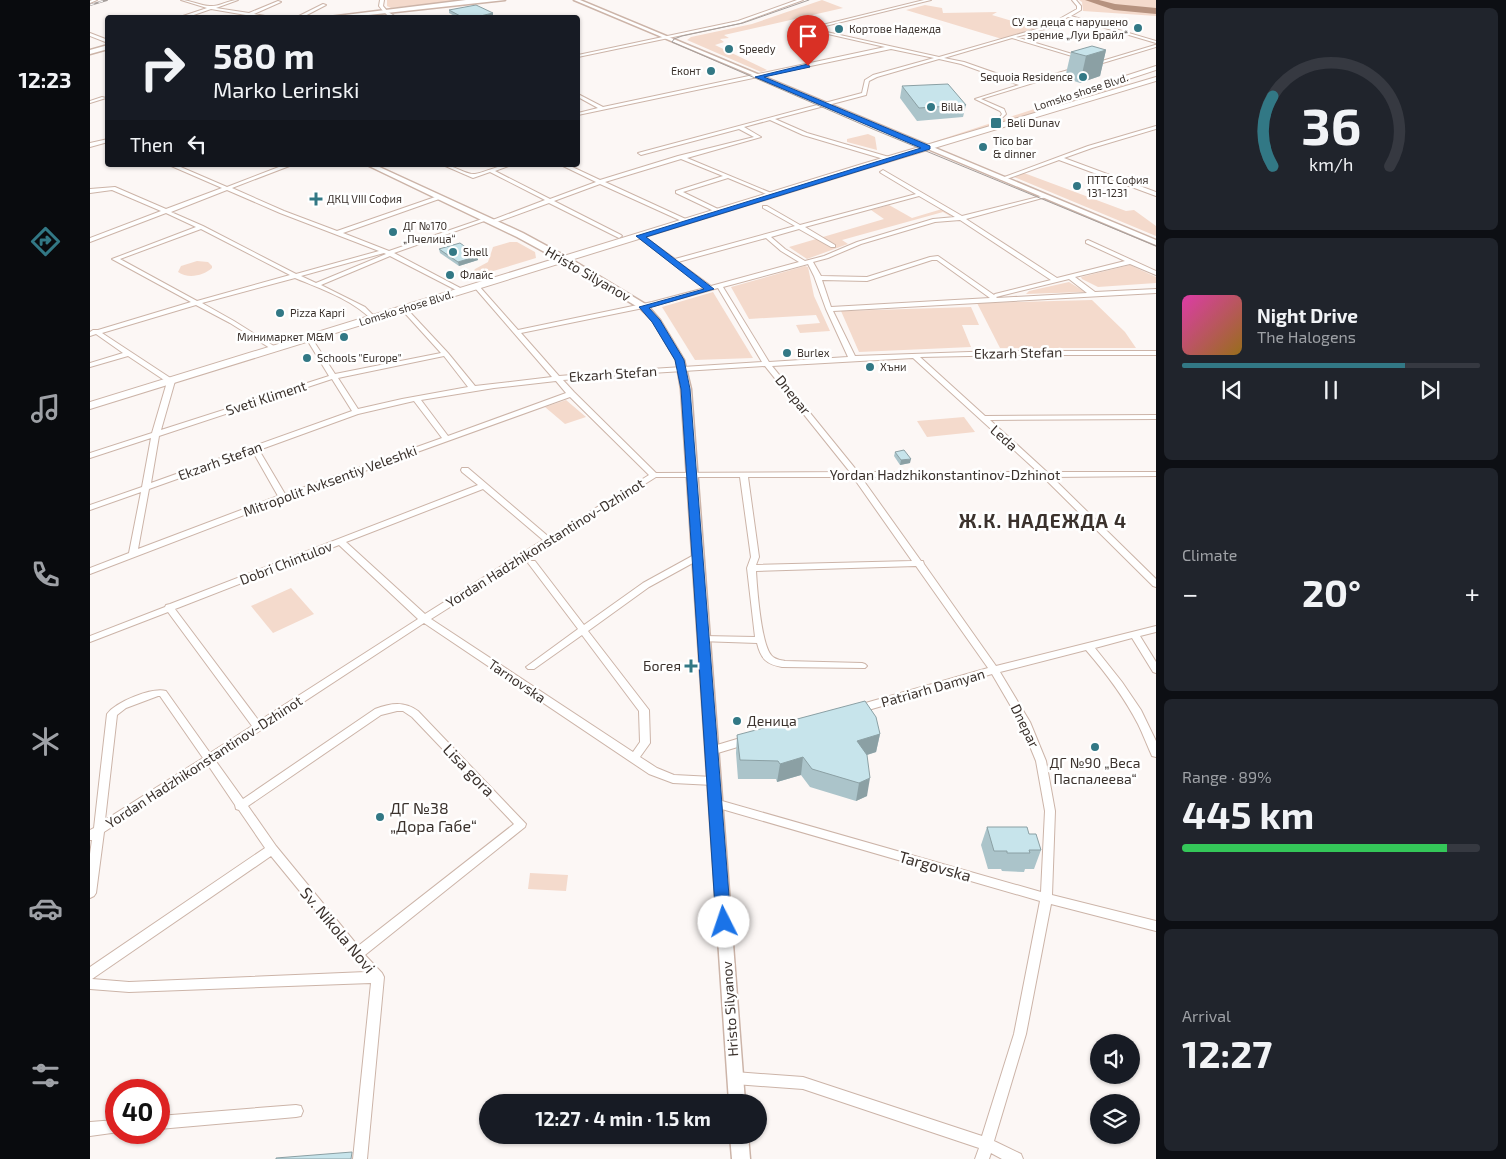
<!DOCTYPE html>
<meta charset="utf-8">
<style>
body{margin:0;font-family:"Exo 2",sans-serif;background:#20242c;color:#f1f3f6;height:100vh;display:flex;flex-direction:column;font-size:19px;white-space:nowrap}
*{box-sizing:border-box;margin:0}
p{font-size:16px;color:#9ea1a6}
.icon{flex:none;width:28px;height:28px;fill:none;stroke:currentColor;stroke-width:2;stroke-linecap:round;stroke-linejoin:round}
.map{position:relative;flex:1;overflow:hidden}
.side{display:flex;flex-direction:column;gap:8px;padding:8px;background:#0d0f14;width:350px}
.side>*{flex:none}
.guide{position:absolute;left:15px;top:15px;width:475px;height:152px;border-radius:5px;box-shadow:0 1px 4px #0004;background:#171b24;color:#f1f3f6;overflow:hidden}
.tools{position:absolute;left:1000px;top:1034px;display:grid;gap:10px}
.tools a{display:grid;place-items:center;width:50px;height:50px;border-radius:50%;background:#171b24;box-shadow:0 1px 4px #0004;font-size:25px}
.speed{position:absolute;left:15px;top:1079px;display:flex;gap:10px;font-size:25px;font-weight:700;text-align:center}
.speed>*{display:grid;place-content:center;width:65px;height:65px;border-radius:50%;background:#171b24;box-shadow:0 1px 4px #0004;line-height:1}
.speed .limit{border:8px solid #d22;background:#fff;color:#111}
.pin{position:absolute;display:grid;place-items:center;width:42px;height:42px;color:#fff;margin:-51px -21px;border-radius:50% 50% 50% 0;rotate:-45deg;box-shadow:0 0 5px #0007}
.pin .icon{rotate:45deg}
.me{position:absolute;width:55px;margin:-28px;rotate:356deg;stroke-linejoin:round;filter:drop-shadow(0 0 4px #0008)}
.turn{display:flex;align-items:center;gap:18px;height:105px;padding:0 25px;font-size:22px}
.turn .icon{width:65px;height:65px;stroke-width:2.5}
.turn b{display:block;font-size:35px;line-height:42px}
.then{display:flex;align-items:center;height:48px;padding:0 25px;background:#0003;gap:10px;font-size:19px}
.big{font-size:38px;font-weight:700;line-height:1.1}
.side .card{flex:1;display:flex;flex-direction:column;justify-content:center;gap:8px;min-width:0;padding:0 18px;border-radius:8px;background:#20242c}
.side .dial{align-items:center;gap:0}
.dial svg{height:130px;overflow:visible;fill:none;stroke:#363941;stroke-width:7;stroke-linecap:round;text-anchor:middle}
.dial text{fill:#f1f3f6;stroke:none}
.song{display:flex;align-items:center;gap:15px}
.cover{width:60px;height:60px;border-radius:8px;background:linear-gradient(135deg,hsl(320 70% 55%),hsl(40 70% 35%))}
.played{height:5px;border-radius:2px;background:linear-gradient(90deg,#327885 75%,#363941 75%)}
.keys{display:flex;justify-content:space-around;direction:ltr}
.heat{display:flex;justify-content:space-between;align-items:center;font-size:28px;direction:ltr}
.charge{height:8px;border-radius:4px;background:linear-gradient(90deg,#34c759 89%,#363941 0)}
.trip{position:absolute;left:389px;top:1094px;width:288px;height:50px;border-radius:25px;background:#171b24;box-shadow:0 1px 4px #0004;font-weight:700;line-height:50px;text-align:center}
main{display:flex;flex:1;min-height:0}
.tabs{display:flex;flex-direction:column;width:90px;justify-content:space-around;align-items:center;background:#090b0e;color:#9ea1a6}
.tabs .icon{width:35px;height:35px}
.tabs .current{color:#327885}
.tabs b{font-size:22px;color:#f1f3f6}
.map>svg:first-child{display:block}
.green{fill:#f4dacc}
.lines{fill:none;stroke-linecap:round;stroke-linejoin:round}
.river{fill:#b6927f;fill-rule:evenodd}
.minor-casing{stroke:#ccb4a8;stroke-width:2}
.tertiary-casing{stroke:#ccb4a8;stroke-width:3}
.primary-casing{stroke:#ccb4a8;stroke-width:2}
.minor{fill:#fff;fill-rule:evenodd}
.tertiary{fill:#fff;fill-rule:evenodd}
.primary{fill:#fff;fill-rule:evenodd}
.tram{stroke:#a59e9b;stroke-width:1}
.rail-casing{stroke:#a59e9b;stroke-width:2}
.rail{stroke:#fff;stroke-width:1;stroke-dasharray:4.5;stroke-linecap:butt}
.wall{fill:#abc4ca}
.shaded-wall{fill:#8ba0a4}
.building{fill:#c7e4eb;stroke:#8ba0a4}
.route{fill:#1a73e8;stroke:#114b97}
.poi-dot{fill:#327885;stroke:#fff;stroke-width:2}
.labels{text-anchor:middle;stroke-width:5;stroke-linejoin:round;paint-order:stroke}
.far-poi-label{font-size:11px;fill:#3b322d;stroke:#fff;text-anchor:start}
.far-street-label{font-size:11px;fill:#3b322d;stroke:#fff}
.street-label{font-size:14px;fill:#3b322d;stroke:#fff}
.poi-label{font-size:14px;fill:#3b322d;stroke:#fff;text-anchor:end}
.near-street-label{font-size:16px;fill:#3b322d;stroke:#fff}
.near-poi-label{font-size:16px;fill:#3b322d;stroke:#fff;text-anchor:start}
.district-label{font-size:19px;font-weight:bold;letter-spacing:1px;fill:#3b322d;stroke:#fff}
</style>
<main>
<nav class="tabs">
<b>12:23</b>
<svg class="icon current" aria-label="directions" viewBox="0 0 24 24"><path d="M12 3l9 9-9 9-9-9zM9 14v-3h6M13 9l2 2-2 2"/></svg>
<svg class="icon" aria-label="music" viewBox="0 0 24 24"><path d="M9 18V5l10-2v13"/><circle cx="6" cy="18" r="3"/><circle cx="16" cy="16" r="3"/></svg>
<svg class="icon" aria-label="phone" viewBox="0 0 24 24"><path d="M5 4h4l2 5-3 2q2 4 5 5l2-3 5 2v4C11 20 4 13 5 4z"/></svg>
<svg class="icon" aria-label="climate" viewBox="0 0 24 24"><path d="M12 3v18M4 7l16 10M4 17L20 7"/></svg>
<svg class="icon" aria-label="car" viewBox="0 0 24 24"><path d="M5 17H2v-5l4-1 3-4h7l3 4 3 1v5h-3M9 17h6M6 11h13"/><circle cx="7" cy="17" r="2"/><circle cx="17" cy="17" r="2"/></svg>
<svg class="icon" aria-label="filters" viewBox="0 0 24 24"><path d="M4 7h16M4 17h16"/><circle cx="9" cy="7" r="2"/><circle cx="15" cy="17" r="2"/></svg>
</nav>
<div class="map">
<svg width="1066" height="1159" viewBox="0 0 1066 1159">
<rect width="100%" height="100%" fill="#fcf7f5"/>
<g class="green">
<path d="M297 0H374L301 8 297 6Z"/>
<path d="M732 0 753 8 634 35 639 38 630 39 634 42 625 45 677 70 671 72 597 40 601 37 662 24Z"/>
<path d="M989 0H1066V16L993 11 992 2Z"/>
<path d="M835 5 852 8 853 13 907 12 902 15 945 28 912 39 816 10Z"/>
<path d="M1030 81 1039 84 847 142H843Z"/>
<path d="M778 134 785 137 787 150 757 142V139Z"/>
<path d="M934 173 1036 211 1044 210 1066 226V236L924 177Z"/>
<path d="M799 205 822 218 852 209 862 215 860 216 853 212 752 240 758 244 717 259 699 247 794 219 781 210Z"/>
<path d="M420 242H427L445 252 446 258 390 275 383 272 385 269 398 262 403 247Z"/>
<path d="M107 261 118 262 122 266V268C113 276 98 279 88 272L91 266Z"/>
<path d="M1040 265 1066 277V283L1008 287 992 279 991 277Z"/>
<path d="M715 266 718 267 724 296 740 331 710 333 706 325 730 323 726 315 659 319 641 287Z"/>
<path d="M979 282 995 292 936 294 939 291Z"/>
<path d="M623 292 663 358 605 360 572 307Z"/>
<path d="M1002 300 1035 332 1046 348H910L887 303Z"/>
<path d="M881 307 889 325H872L881 347 769 352 751 311Z"/>
<path d="M476 400 496 417 475 424 455 407Z"/>
<path d="M874 417 885 432 837 437 827 421Z"/>
<path d="M201 588 224 614 183 633 161 606Z"/>
<path d="M440 873 478 875 476 891 438 889Z"/>
</g>
<g class="lines">
<path class="river" d="M995 0H1009L1025 4 1066 8V14L1024 10Z"/>
<defs>
<g id="minor">
<path d="M2 0H7L0 3V1Z"/>
<path d="M91 0C101 0 110 6 120 6 129 7 138 0 148 0L126 8 159 13 188 1 191 2 164 14 186 18H173L121 9 95 18H87L117 8Z"/>
<path d="M290 0H294L293 6 298 12 308 18C299 18 294 13 289 6Z"/>
<path d="M707 0H713L650 23 488 57V55L648 21Z"/>
<path d="M834 0H841L723 29 849 57 957 26 987 9V6L982 0H986L991 6V10L981 16 1066 41V43L978 17 959 28 926 37 992 57V59L922 38 854 58 874 62 934 83 985 68 989 69 891 99 914 109 916 114 912 118 910 117 912 114 910 111 885 99 929 85 871 64 849 59 787 77 779 81 776 95 685 119 717 133 799 157V159L797 160 713 135 680 120 654 127 671 137 597 158 686 195 681 196 638 178 593 192 632 211V213H628L586 193V191L633 176 591 159 515 182 600 221V223H596L510 184 464 201 531 235 532 236 529 238 459 203 404 223H400V221L455 200 400 172 383 178 353 165C364 165 376 175 385 174 397 172 407 165 421 165L405 171 460 199 506 182 471 165H478L510 180 588 156 664 137 649 129 551 155 548 153 772 93 775 80 783 75 844 58 801 49 488 115V113L508 108 488 97V94L513 107 795 47 716 29Z"/>
<path d="M233 4 236 5 211 18H205Z"/>
<path d="M0 33 18 40V43L0 36Z"/>
<path d="M1065 45H1066V47L1006 65 1002 64Z"/>
<path d="M12 97 16 98 0 103V101Z"/>
<path d="M1066 126V129L1002 148 974 158 1066 192V196L969 160 914 180 909 179 998 146Z"/>
<path d="M18 139V142L0 147V143Z"/>
<path d="M79 165H86L137 187 194 165H202L142 188 194 211 247 231 348 196H352V198L253 233 299 251 395 218 400 219 304 253 374 290V292H370L300 256 231 285 275 307 285 317V319H281C261 299 231 289 205 278L112 303 144 321 187 348V350H183L140 323 106 305 12 333 85 381 71 430 239 376 216 338 217 337H221L245 374 351 353 312 310 311 309 314 307 316 308 358 353 385 386 462 377 385 288V286H389L428 330 562 302 615 288 548 237V235H552L585 259 705 226 673 208V206H677L710 225 826 194 791 173 790 172 793 170 872 216 956 195V197L876 219 967 278 1035 261 996 243V241L998 240 1066 271V275L1040 264 985 277 1005 292 1066 289V293L743 311 765 356 908 351H1066V355H928L830 357 895 416 1066 415V419L900 420 957 472H1066V476L962 477 1066 579V587L1063 586 953 477H771L831 561H833L834 564 906 666 1066 626V632L1050 636 1066 662V673L1063 672 1042 638 1005 648 1032 682 1051 710 1066 741V757L1062 756C1057 745 1053 734 1048 724 1034 697 1016 673 996 650L910 672 940 722 956 761 965 811 962 895 1066 921V931L961 904 936 1034 904 1141 931 1154 933 1159H912L901 1153 899 1159H885L889 1148 713 1089 645 1084 640 1082 639 1078 640 1074 645 1072 713 1077 892 1136 924 1034 950 901 625 807 621 806 620 803 621 800 625 799 951 892 955 811 946 761 930 722 902 674 768 713 765 712 763 709 765 706 898 668 826 566 666 571C667 588 671 643 681 655 684 659 690 660 695 661L772 663 775 664 777 666 775 668 692 667C676 664 671 659 667 643L610 641 608 639 610 637 613 636 665 637 657 568 661 557 650 477H566L341 619 543 752 550 742 549 711 492 635 444 669H438L436 667 488 629 438 563 439 561H445L494 625 553 583 604 555H610L611 557 610 559 559 587 498 631 559 710 560 743 550 757 567 768 584 775 623 777 627 778 628 781 627 784 623 785 583 783 559 774 334 623 125 760 153 799 285 709C301 703 314 701 328 711L436 824 435 827 275 955 292 973 294 977 277 1159H263L281 983 39 992 0 989V967L175 848 149 810 146 809 145 805 118 765 14 832 6 893 4 896 0 898V854L2 840H0V830L4 828 17 714C26 702 62 687 76 691L120 753 162 726 78 612 0 642V636L75 607 76 605 80 604 388 485 372 472 371 470 372 468H378L459 537 559 475 480 397 183 504 0 574V568L39 553 51 492 0 510V505L52 487 61 438 0 458V453L62 433 77 382 38 356 0 367V363L33 353 6 334 0 336V332L3 330H8L101 302 22 259 106 227 76 213 0 242V238L71 211 22 190 0 193V189L25 187 76 209 132 188ZM137 190 190 213 289 251 206 274 113 226 81 212ZM829 196 865 217 843 219 767 242 734 256 715 261 695 249 681 237 709 229 741 247H745V245L715 227ZM870 220 961 280 905 294 904 295 848 256 840 257 777 277 731 276 723 262 738 258 771 244 845 222ZM111 229 200 275 107 301 30 259ZM676 238 691 251 709 262 621 286 588 262ZM294 253 296 254 226 283 211 276ZM842 260H847L900 298 741 307 732 280 777 281ZM718 264 724 276 736 309 758 357 679 362 633 287ZM979 279 997 293 907 298 906 297ZM628 288 672 362 545 370 469 376 431 333 563 306ZM354 356 378 387 312 399 268 409 248 378ZM823 358 948 472H768L682 366ZM675 366 760 472 566 473 484 392 473 380 545 374ZM242 379 262 411 61 483 69 436ZM466 381 476 393 358 436 331 400 404 388ZM324 401 352 438 195 494 169 450 268 414ZM163 452 188 496 48 549 59 489ZM658 477H763L822 561 666 565 669 557ZM393 489 453 540 335 614 256 542ZM249 545 328 619 169 721 85 609ZM68 696H70L113 758 15 820 27 715 36 708ZM307 711H313L322 717 424 824 268 946 186 846 158 806 291 715ZM181 856 276 972 39 982 2 979Z"/>
<path d="M657 736 661 737 662 740 661 743 621 755 617 754 616 751 617 748Z"/>
<path d="M206 1105 211 1106 213 1111 211 1116 206 1117 69 1129V1116Z"/>
<path d="M26 1120V1132H29L0 1136V1122Z"/>
</g>
<g id="tertiary">
<path d="M376 0H415L251 18H231Z"/>
<path d="M484 0H490L1066 240V245Z"/>
<path d="M18 45V49L0 54V50Z"/>
<path d="M277 165H285L433 233 479 258 557 305 570 320 594 360 601 389 655 1102H639L591 389 586 360 563 321 551 309 473 262 427 237Z"/>
<path d="M640 1135H658L660 1159H642Z"/>
</g>
<g id="primary">
<path d="M1066 66V70L993 94 986 92Z"/>
<path d="M1066 77V81L778 168 0 409V402L772 164Z"/>
</g>
</defs>
<use href="#minor" class="minor-casing"/>
<use href="#tertiary" class="tertiary-casing"/>
<use href="#primary" class="primary-casing"/>
<use href="#minor" class="minor"/>
<use href="#tertiary" class="tertiary"/>
<use href="#primary" class="primary"/>
<path class="tram" d="M719 0 653 23 592 36 584 39 582 42 785 130 1066 246"/>
<defs>
<path id="rail" d="M0 5 17 0"/>
</defs>
<use href="#rail" class="rail-casing"/>
<use href="#rail" class="rail"/>
</g>
<g class="wall">
<path d="M359 10 403 13V16L396 18H368L359 13Z"/>
<path d="M1016 50 1010 76 990 83 975 78 981 52Z"/>
<path d="M812 86 876 105 873 117 827 121 810 98Z"/>
<path d="M349 249 388 260 369 266 350 253Z"/>
<path d="M805 452 820 463 810 465 804 456Z"/>
<path d="M790 734 786 752 777 755V796L766 801 720 787 711 775 687 782 686 779H648L646 753 647 735Z"/>
<path d="M897 827 939 834 951 850 944 869H935L934 872 912 871 911 869H898L891 845Z"/>
</g>
<g class="shaded-wall">
<path d="M403 13V16L396 18H382Z"/>
<path d="M1016 50 1010 76 990 83 996 56Z"/>
<path d="M388 256V260L369 266 368 262Z"/>
<path d="M821 459 820 463 810 465 811 460Z"/>
<path d="M790 734 786 752 764 759 767 741Z"/>
<path d="M713 757 711 775 687 782 690 764Z"/>
<path d="M780 778 777 796 766 801 769 783Z"/>
</g>
<g class="building">
<path d="M386 5 403 13 382 18H374L359 10Z"/>
<path d="M1002 46 1016 50 996 56 981 52Z"/>
<path d="M858 84 876 105 829 108 812 86Z"/>
<path d="M370 243 388 256 368 262 349 249Z"/>
<path d="M814 450 821 459 811 460 805 452Z"/>
<path d="M775 701 786 717 790 734 767 741 777 755 780 778 769 783 722 769 713 757 690 764 688 761 650 760 647 735Z"/>
<path d="M897 827H937L939 834H946L951 850H939L940 853H917V851H904Z"/>
<path d="M262 1152 261 1159H186V1158Z"/>
</g>
<path class="route" d="M718 64 720 67 674 77 840 146V149L556 237 624 289 559 308 570 320 594 360 600 389 641 922 639 927 634 929 628 927 626 922 591 389 585 360 562 322 549 307 614 289 546 236 831 148 665 77Z"/>
<g class="poi-dot">
<circle cx="1048" cy="28" r="5"/>
<circle cx="749" cy="29" r="5"/>
<circle cx="639" cy="49" r="5"/>
<circle cx="621" cy="71" r="5"/>
<circle cx="993" cy="77" r="5"/>
<circle cx="841" cy="107" r="5"/>
<rect x="900" y="117" width="12" height="12" rx="2.5"/>
<circle cx="893" cy="147" r="5"/>
<circle cx="987" cy="186" r="5"/>
<path d="M223.5 191.5h5v5h5v5h-5v5h-5v-5h-5v-5h5z"/>
<circle cx="303" cy="232" r="5"/>
<circle cx="363" cy="252" r="5"/>
<circle cx="360" cy="275" r="5"/>
<circle cx="190" cy="313" r="5"/>
<circle cx="254" cy="337" r="5"/>
<circle cx="697" cy="353" r="5"/>
<circle cx="217" cy="358" r="5"/>
<circle cx="780" cy="367" r="5"/>
<path d="M598.5 658.5h5v5h5v5h-5v5h-5v-5h-5v-5h5z"/>
<circle cx="647" cy="721" r="5"/>
<circle cx="1005" cy="747" r="5"/>
<circle cx="290" cy="817" r="5"/>
</g>
<g class="labels">
<g class="far-poi-label">
<text x="1038" y="26" text-anchor="end">СУ за деца с нарушено<tspan x="1038" dy="13">зрение „Луи Брайл“</tspan></text>
<text x="759" y="33">Кортове Надежда</text>
<text x="649" y="53">Speedy</text>
<text x="611" y="75" text-anchor="end">Еконт</text>
<text x="983" y="81" text-anchor="end">Sequoia Residence</text>
<text x="851" y="111">Billa</text>
<text x="917" y="127">Beli Dunav</text>
<text x="903" y="145">Tico bar<tspan x="903" dy="13">&amp; dinner</tspan></text>
<text x="997" y="184">ПТТС София<tspan x="997" dy="13">131-1231</tspan></text>
<text x="237" y="203">ДКЦ VIII София</text>
<text x="313" y="230">ДГ №170<tspan x="313" dy="13">„Пчелица“</tspan></text>
<text x="373" y="256">Shell</text>
<text x="370" y="279">Флайс</text>
<text x="200" y="317">Pizza Kapri</text>
<text x="244" y="341" text-anchor="end">Минимаркет М&amp;М</text>
<text x="707" y="357">Burlex</text>
<text x="227" y="362">Schools "Europe"</text>
<text x="790" y="371">Хъни</text>
</g>
<g class="far-street-label">
<text transform="translate(991 92) rotate(-18)" y="4">Lomsko shose Blvd.</text>
<text transform="translate(316 308) rotate(-17)" y="4">Lomsko shose Blvd.</text>
</g>
<g class="street-label">
<text transform="translate(498 274) rotate(30)" y="5">Hristo Silyanov</text>
<text transform="translate(928 353) rotate(-1)" y="5">Ekzarh Stefan</text>
<text transform="translate(523 374) rotate(-4)" y="5">Ekzarh Stefan</text>
<text transform="translate(703 395) rotate(51)" y="5">Dnepar</text>
<text transform="translate(176 398) rotate(-18)" y="5">Sveti Kliment</text>
<text transform="translate(914 438) rotate(42)" y="5">Leda</text>
<text transform="translate(130 461) rotate(-20)" y="5">Ekzarh Stefan</text>
<text x="855" y="480">Yordan Hadzhikonstantinov-Dzhinot</text>
<text transform="translate(240 481) rotate(-20)" y="5">Mitropolit Avksentiy Veleshki</text>
<text transform="translate(455 543) rotate(-32)" y="5">Yordan Hadzhikonstantinov-Dzhinot</text>
<text transform="translate(196 563) rotate(-21)" y="5">Dobri Chintulov</text>
<text transform="translate(427 681) rotate(34)" y="5">Tarnovska</text>
<text transform="translate(843 688) rotate(-16)" y="5">Patriarh Damyan</text>
<text transform="translate(935 726) rotate(64)" y="5">Dnepar</text>
<text transform="translate(114 762) rotate(-33)" y="5">Yordan Hadzhikonstantinov-Dzhinot</text>
<text transform="translate(640 1009) rotate(-94)" y="5">Hristo Silyanov</text>
</g>
<g class="poi-label">
<text x="591" y="671">Богея</text>
<text x="657" y="726" text-anchor="start">Деница</text>
<text x="1005" y="768" text-anchor="middle">ДГ №90 „Веса<tspan x="1005" dy="16">Паспалеева“</tspan></text>
</g>
<g class="near-street-label">
<text transform="translate(379 770) rotate(46)" y="6">Lisa gora</text>
<text transform="translate(845 866) rotate(16)" y="6">Targovska</text>
<text transform="translate(248 930) rotate(50)" y="6">Sv. Nikola Novi</text>
</g>
<g class="near-poi-label">
<text x="300" y="814">ДГ №38<tspan x="300" dy="18">„Дора Габе“</tspan></text>
</g>
<g class="district-label">
<text x="953" y="528">Ж.К. НАДЕЖДА 4</text>
</g>
</g>
</svg>
<div class="tools">
<a><svg class="icon" aria-label="sound" viewBox="0 0 24 24"><path d="M4 9h4l5-4v14l-5-4H4zM17 9q2 3 0 6"/></svg></a>
<a><svg class="icon" aria-label="layers" viewBox="0 0 24 24"><path d="M12 4l9 5-9 5-9-5zM3 14l9 5 9-5"/></svg></a>
</div>
<div class="speed"><div class="limit">40</div></div>
<div class="pin" style="left:718px;top:66px;background:#d93025"><svg class="icon" aria-label="arrive" viewBox="0 0 24 24"><path d="M6 21V4h12l-3 4 3 4H6"/></svg></div>
<svg class="me" style="left:634px;top:922px" viewBox="-20 -20 40 40"><circle r="19" fill="#fff"/><path d="M0-13L10 11 0 6-10 11z" fill="#1a73e8"/></svg>
<div class="trip">12:27 · 4 min · 1.5 km</div>
<div class="guide">
<div class="turn"><svg class="icon" aria-label="right" viewBox="0 0 24 24"><path d="M7 20v-9h11M14 6l5 5-5 5"/></svg><div><b>580 m</b>Marko Lerinski</div></div>
<div class="then">Then<svg class="icon" aria-label="left" viewBox="0 0 24 24"><path d="M17 20v-9H6M10 6l-5 5 5 5"/></svg></div>
</div>
</div>
<section class="side">
<div class="card dial"><svg viewBox="0 0 100 80">
<path d="M14 69A42 42 0 1 1 86 69"/>
<path d="M14 69A42 42 0 0 1 14 26" stroke="#327885"/>
<text x="50" y="56" font-size="32" font-weight="700">36</text>
<text x="50" y="72" font-size="11">km/h</text>
</svg></div>
<div class="card">
<div class="song"><i class="cover"></i><div><b>Night Drive</b><p>The Halogens</p></div></div>
<div class="played"></div>
<div class="keys"><svg class="icon" aria-label="previous" viewBox="0 0 24 24"><path d="M18 5L8 12l10 7zM5 5v14"/></svg><svg class="icon" aria-label="pause" viewBox="0 0 24 24"><path d="M8 5v14M16 5v14"/></svg><svg class="icon" aria-label="next" viewBox="0 0 24 24"><path d="M6 5l10 7-10 7zM19 5v14"/></svg></div>
</div>
<div class="card"><p>Climate</p>
<div class="heat"><a>−</a><b class="big">20°</b><a>+</a></div>
</div>
<div class="card"><p>Range · 89%</p><b class="big">445 km</b><div class="charge"></div></div>
<div class="card"><p>Arrival</p><b class="big">12:27</b></div>
</section>
</main>
